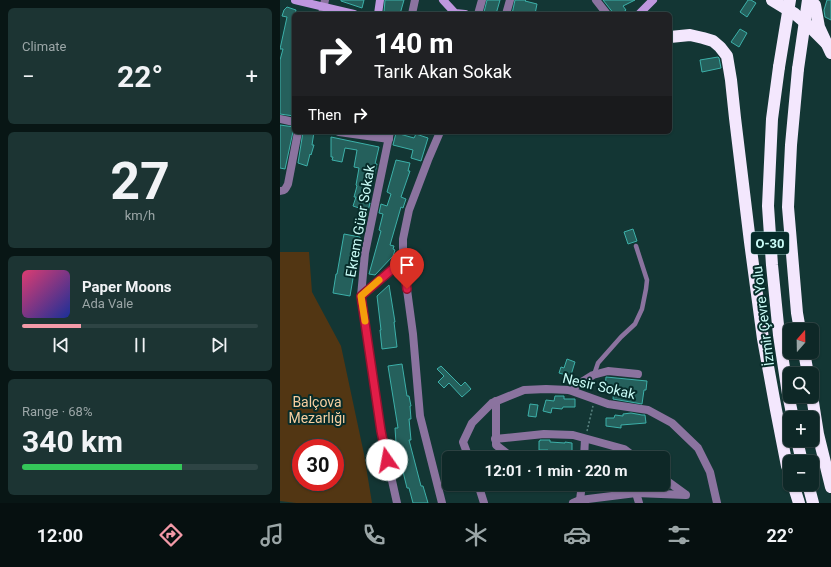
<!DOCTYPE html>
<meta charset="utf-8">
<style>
body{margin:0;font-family:Roboto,sans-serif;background:#1c3433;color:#f1f3f6;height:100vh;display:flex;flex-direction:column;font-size:15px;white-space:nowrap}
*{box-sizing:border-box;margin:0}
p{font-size:13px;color:#9ba6a7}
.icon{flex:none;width:22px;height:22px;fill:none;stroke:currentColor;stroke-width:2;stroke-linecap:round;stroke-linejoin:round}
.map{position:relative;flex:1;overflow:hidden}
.side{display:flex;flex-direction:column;gap:8px;padding:8px;background:#081615;width:280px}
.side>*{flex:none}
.top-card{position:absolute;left:12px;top:12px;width:380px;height:122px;border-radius:6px;box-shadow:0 1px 3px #0004,0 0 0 1px #2e4444;background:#202124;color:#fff;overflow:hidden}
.needle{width:26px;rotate:20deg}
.tools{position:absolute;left:503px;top:323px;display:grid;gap:8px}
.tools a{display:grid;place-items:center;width:36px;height:36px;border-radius:6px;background:#0e2827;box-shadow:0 1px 3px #0004,0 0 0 1px #2e4444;font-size:20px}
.speed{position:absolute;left:12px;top:439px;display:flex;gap:8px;font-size:20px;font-weight:700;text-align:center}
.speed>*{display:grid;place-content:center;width:52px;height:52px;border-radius:50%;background:#0e2827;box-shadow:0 1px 3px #0004,0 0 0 1px #2e4444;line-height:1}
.speed .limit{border:6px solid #d22;background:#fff;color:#111}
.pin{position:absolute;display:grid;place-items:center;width:34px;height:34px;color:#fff;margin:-41px -17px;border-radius:50% 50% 50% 0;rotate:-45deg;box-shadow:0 0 4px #0007}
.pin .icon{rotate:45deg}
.me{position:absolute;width:44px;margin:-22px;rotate:348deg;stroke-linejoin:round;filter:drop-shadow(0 0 3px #0008)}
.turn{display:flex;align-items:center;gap:14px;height:84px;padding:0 16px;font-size:18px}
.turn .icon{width:52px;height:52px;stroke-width:2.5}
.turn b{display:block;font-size:28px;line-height:34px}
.then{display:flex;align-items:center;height:38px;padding:0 16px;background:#0003;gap:8px;font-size:15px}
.big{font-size:30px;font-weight:700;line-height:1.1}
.side .card{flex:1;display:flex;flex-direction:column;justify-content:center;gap:6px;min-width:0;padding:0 14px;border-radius:6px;background:#1c3433}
.side .dial{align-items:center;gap:0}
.dial b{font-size:52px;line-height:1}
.song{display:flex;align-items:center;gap:12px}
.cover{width:48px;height:48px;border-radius:6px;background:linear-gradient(135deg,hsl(340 70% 55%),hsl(230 70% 35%))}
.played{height:4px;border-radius:2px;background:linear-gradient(90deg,#f39aa8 25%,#2e4444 25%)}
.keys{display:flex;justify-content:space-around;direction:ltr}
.heat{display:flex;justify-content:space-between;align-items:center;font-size:22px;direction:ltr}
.charge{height:6px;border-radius:3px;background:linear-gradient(90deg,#34c759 68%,#2e4444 0)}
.trip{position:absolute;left:162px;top:451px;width:228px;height:40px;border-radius:6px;background:#0e2827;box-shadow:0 1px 3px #0004,0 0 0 1px #2e4444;font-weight:700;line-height:40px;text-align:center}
.menu{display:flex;height:64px;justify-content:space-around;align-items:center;background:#061010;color:#9ba6a7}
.menu .icon{width:28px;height:28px}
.menu .on{color:#f39aa8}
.menu b{font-size:18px;color:#f1f3f6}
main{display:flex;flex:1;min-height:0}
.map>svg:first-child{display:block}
.green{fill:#523613;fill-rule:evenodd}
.building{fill:#25605c;stroke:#3cb0a9}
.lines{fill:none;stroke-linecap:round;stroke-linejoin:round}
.path{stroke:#5c8582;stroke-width:1.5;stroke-dasharray:2 2;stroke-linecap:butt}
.service{stroke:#8b739f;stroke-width:4.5}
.minor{stroke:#8b739f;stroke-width:8}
.secondary{stroke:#bf97df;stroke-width:8}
.motorway{stroke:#f3e7fd;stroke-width:12}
.motorway-bridge{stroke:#f3e7fd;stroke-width:12}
.route-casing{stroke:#92132f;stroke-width:10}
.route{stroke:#e11d48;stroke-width:7}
.slow{stroke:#f59e0b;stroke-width:7}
.labels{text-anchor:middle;stroke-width:4;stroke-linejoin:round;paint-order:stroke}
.shield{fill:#072c2a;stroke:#90beba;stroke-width:1}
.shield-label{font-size:13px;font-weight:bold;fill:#cafcf7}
.street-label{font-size:14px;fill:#cafcf7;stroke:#072c2a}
.park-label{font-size:14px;fill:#f7cea0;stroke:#072c2a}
</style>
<main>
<section class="side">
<div class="card"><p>Climate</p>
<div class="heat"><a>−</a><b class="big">22°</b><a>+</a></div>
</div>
<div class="card dial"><b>27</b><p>km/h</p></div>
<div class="card">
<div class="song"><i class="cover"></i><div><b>Paper Moons</b><p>Ada Vale</p></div></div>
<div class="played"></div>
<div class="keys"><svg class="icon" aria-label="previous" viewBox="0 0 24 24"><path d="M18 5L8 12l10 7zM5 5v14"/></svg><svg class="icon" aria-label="pause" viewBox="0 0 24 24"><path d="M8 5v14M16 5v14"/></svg><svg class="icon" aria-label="next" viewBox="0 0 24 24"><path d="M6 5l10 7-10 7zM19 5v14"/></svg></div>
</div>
<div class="card"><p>Range · 68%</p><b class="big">340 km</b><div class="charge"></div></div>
</section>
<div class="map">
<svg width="551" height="503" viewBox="0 0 551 503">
<rect width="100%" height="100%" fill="#133634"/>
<path class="green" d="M0 252H29L32 292 61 346 84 454 92 503H16L0 501ZM21 448H55V482H21Z"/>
<g class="building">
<path d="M61 0H84L82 8 61 1Z"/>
<path d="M105 0H124L120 14 104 12Z"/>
<path d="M207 0H220L216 14H211L204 12Z"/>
<path d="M235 0H246L245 1 257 4 255 14H232Z"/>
<path d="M323 0H355L343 6 346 10 341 14H334Z"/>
<path d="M468 0H471L476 3 467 17 460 12Z"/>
<path d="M547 0H551V20L545 17 544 10Z"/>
<path d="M7 7 16 10 15 14H14V19L12 27H14V116L0 114V60L3 49H0L7 17 2 16 4 10Z"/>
<path d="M460 29 467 33 459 47 451 42Z"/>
<path d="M438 57 439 58 441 68 422 72 420 60Z"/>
<path d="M0 125 14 127 5 169 0 168Z"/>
<path d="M23 132H34L32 145H34L31 155 30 154 27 166 18 163Z"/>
<path d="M116 133 134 138 136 134 148 138 141 161 131 158 133 150 113 145Z"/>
<path d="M51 137 99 147 95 164H97L91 189 88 188 84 201 90 203 88 211 73 206 76 197H74L77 186 76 185 79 168 74 167 77 150 65 148 62 162 52 160 53 157H51Z"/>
<path d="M116 160 130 163 128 171H130L121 197 126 199 123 208 121 207 110 245 114 246 113 249 115 250 113 256 95 275 89 274 101 231 99 230 103 214 99 213 101 204 107 206 111 194 107 192Z"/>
<path d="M353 229 357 241 348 244 344 232Z"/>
<path d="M64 234 80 237 70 296 53 293 56 274H57Z"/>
<path d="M109 285 115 322H114L117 347 102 349 100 330H101L97 296Z"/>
<path d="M287 359 295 362 291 375 286 374V375L279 373 281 367 284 368Z"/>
<path d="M122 364 127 396H129L131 406H130L131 419H129L131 440H129L141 486H143L148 503H133L129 488H127L116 443 115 428H118L108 366Z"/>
<path d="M161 366 181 386 185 382 191 389 182 397 169 383 164 388 158 382 164 376 157 369Z"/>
<path d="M326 377 367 381 366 390H364L362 404 333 399 334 389 325 388Z"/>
<path d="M275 396H284V399H295V407H283L282 409 272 408 271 413 263 411 266 400 274 401Z"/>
<path d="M250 404 258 405 256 417 248 416Z"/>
<path d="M351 413 362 415H365L366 423 341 425V428L326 426V418H334L335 415 343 416V414Z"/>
<path d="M260 440H270V442L285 443V442L292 443V458H266L268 450H259V441H260Z"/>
</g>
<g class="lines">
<path class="path" d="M307 431 313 406"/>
<path class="service" d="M314 375 318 363 341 337 355 324 362 309 366 289 367 280 356 246"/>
<g class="minor">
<path d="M316 0 327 14"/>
<path d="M42 14 45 0"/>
<path d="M132 14 135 0"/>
<path d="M198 14 202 0"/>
<path d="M226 14 230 0"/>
<path d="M0 119 14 122"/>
<path d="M59 132 109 139"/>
<path d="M110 132 85 253 81 296 101 431 117 503"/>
<path d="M160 132 148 160 129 210 123 239V260L133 334 140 416 162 503"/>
<path d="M0 191C5 191 6 188 8 184L18 132"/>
<path d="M81 296 123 260"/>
<path d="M289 390 313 375 328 371 358 374"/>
<path d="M216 401V445L229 455 236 458"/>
<path d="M215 439 264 434 293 435 344 449 356 458"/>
<path d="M189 458 183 442 192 423 212 403 244 390 266 389 289 390 328 404 368 410 392 423 418 448 430 472 437 503"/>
<path d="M304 458 305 439"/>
<path d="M383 478 405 494"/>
<path d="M198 484 204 503"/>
<path d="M356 493 359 503"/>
<path d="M300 500 302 484"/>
<path d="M293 503 300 500 356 493 406 495"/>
</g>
<g class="secondary">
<path d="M15 0 74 14"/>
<path d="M163 0 175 13 185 14"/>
<path d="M98 14 100 0"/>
<path d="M359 14 373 0"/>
</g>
<g class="motorway">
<path d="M492 0 515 14 529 26 547 44"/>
<path d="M535 5 539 27 551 53"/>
<path d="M390 37 410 35 423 38 433 41 440 47 447 56 451 80 455 118 470 242 483 339 496 410 507 466 510 474"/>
<path d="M499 67 492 119 488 206 492 265 499 335 508 394 513 418"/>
<path d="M518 69 511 145 508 207 517 313 520 330"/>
<path d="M524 352 528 374"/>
<path d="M532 396 538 434 551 487"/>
<path d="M517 440 522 462"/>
<path d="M513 484 519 503"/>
<path d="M528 484 533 503"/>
</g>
<g class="motorway-bridge">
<path d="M499 67 510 0"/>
<path d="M518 69 528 0"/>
</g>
</g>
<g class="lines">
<defs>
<path id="route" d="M107 460 101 431 81 296 123 260 127 289"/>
</defs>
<use href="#route" class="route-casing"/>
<use href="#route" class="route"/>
<path class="slow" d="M85 321 81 296 99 280"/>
</g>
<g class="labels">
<rect class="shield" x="471" y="232" width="38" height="22" rx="3"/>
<g class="shield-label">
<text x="490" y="248">O-30</text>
</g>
<g class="street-label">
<text transform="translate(80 221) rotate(-80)" y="5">Ekrem Güer Sokak</text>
<text transform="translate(483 316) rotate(-97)" y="5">İzmir Çevre Yolu</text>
<text transform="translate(319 386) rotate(13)" y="5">Nesir Sokak</text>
</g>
<g class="park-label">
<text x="37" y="407">Balçova<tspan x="37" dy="16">Mezarlığı</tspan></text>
</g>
</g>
</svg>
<div class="tools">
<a><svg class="needle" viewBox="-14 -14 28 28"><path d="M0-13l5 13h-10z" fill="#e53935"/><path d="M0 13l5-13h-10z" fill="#9ba6a7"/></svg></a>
<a><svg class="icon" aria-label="search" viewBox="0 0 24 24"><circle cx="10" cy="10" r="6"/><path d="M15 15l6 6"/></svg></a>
<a>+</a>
<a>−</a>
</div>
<div class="speed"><div class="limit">30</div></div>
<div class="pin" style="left:127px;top:289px;background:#d93025"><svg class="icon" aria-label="arrive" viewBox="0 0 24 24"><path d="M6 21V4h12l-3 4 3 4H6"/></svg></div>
<svg class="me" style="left:107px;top:460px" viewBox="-20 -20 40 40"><circle r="19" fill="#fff"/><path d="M0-13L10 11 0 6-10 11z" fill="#e11d48"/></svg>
<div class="trip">12:01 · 1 min · 220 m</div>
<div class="top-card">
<div class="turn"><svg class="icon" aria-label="right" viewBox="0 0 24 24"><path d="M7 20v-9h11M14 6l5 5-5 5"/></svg><div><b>140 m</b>Tarık Akan Sokak</div></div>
<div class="then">Then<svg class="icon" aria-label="right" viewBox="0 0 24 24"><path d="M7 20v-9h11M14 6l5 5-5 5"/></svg></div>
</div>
</div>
</main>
<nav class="menu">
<b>12:00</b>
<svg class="icon on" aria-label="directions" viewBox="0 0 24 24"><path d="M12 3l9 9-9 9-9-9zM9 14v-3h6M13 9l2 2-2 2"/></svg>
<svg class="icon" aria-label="music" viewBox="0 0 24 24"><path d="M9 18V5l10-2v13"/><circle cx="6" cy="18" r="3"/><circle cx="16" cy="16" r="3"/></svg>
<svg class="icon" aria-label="phone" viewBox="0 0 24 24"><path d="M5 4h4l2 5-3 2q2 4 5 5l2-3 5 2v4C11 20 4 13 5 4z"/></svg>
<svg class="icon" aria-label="climate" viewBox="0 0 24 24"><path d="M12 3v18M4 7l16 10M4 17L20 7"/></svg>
<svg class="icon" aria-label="car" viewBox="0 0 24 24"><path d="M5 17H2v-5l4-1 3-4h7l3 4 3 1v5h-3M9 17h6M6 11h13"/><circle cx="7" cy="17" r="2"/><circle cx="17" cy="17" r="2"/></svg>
<svg class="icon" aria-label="filters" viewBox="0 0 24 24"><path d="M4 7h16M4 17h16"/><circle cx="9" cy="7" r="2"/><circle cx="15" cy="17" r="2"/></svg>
<b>22°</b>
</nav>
